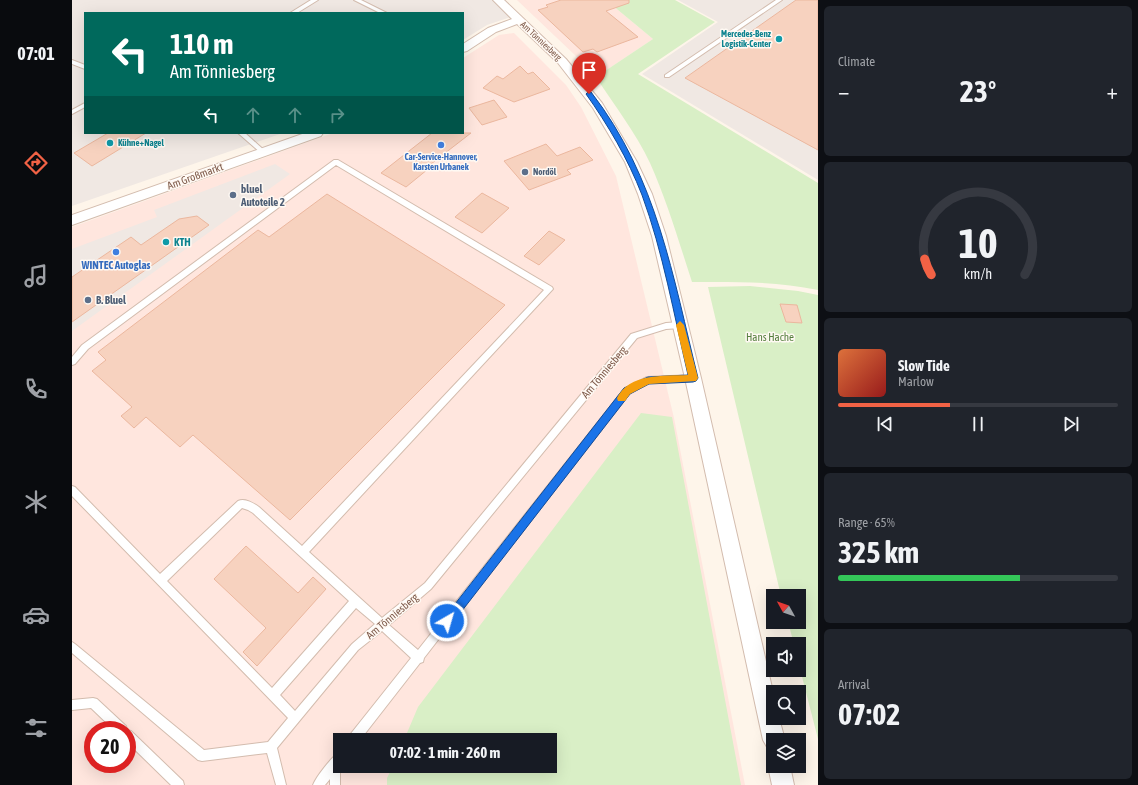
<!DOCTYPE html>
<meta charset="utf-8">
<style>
body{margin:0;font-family:"Asap Condensed",sans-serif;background:#20242c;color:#f1f3f6;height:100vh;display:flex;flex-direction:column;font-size:15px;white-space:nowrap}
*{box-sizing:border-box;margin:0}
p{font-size:13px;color:#9ea1a6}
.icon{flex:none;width:22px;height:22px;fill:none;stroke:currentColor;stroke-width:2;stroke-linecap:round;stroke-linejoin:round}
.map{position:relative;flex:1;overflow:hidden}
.details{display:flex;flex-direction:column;gap:6px;padding:6px;background:#0d0f14;width:320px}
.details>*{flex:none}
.hud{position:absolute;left:12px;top:12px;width:380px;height:122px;border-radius:0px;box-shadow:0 4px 16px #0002;background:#00695c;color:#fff;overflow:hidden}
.needle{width:26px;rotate:310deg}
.buttons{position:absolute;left:694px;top:589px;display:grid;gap:8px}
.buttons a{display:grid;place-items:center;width:40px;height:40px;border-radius:0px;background:#171b24;box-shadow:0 4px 16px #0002;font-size:20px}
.speed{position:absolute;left:12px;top:721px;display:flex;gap:8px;font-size:20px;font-weight:700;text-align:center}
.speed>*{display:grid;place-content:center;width:52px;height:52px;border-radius:50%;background:#171b24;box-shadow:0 4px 16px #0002;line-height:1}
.speed .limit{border:6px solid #d22;background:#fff;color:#111}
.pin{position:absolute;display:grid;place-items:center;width:34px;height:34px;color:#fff;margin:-41px -17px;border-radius:50% 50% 50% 0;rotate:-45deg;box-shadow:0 0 4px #0007}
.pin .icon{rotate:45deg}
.me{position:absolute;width:44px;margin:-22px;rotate:38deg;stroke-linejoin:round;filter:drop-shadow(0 0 3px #0008)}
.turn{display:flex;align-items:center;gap:14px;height:84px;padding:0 20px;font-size:18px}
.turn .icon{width:52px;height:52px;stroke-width:2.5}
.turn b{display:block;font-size:28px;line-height:34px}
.lanes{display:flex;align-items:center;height:38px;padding:0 20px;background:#0003;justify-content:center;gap:20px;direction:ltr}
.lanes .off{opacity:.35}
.big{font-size:30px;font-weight:700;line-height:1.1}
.details .tile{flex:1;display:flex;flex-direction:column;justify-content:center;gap:6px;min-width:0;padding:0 14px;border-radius:6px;background:#20242c}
.details .dial{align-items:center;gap:0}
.dial svg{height:104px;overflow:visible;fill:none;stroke:#363941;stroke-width:7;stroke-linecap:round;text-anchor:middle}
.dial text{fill:#f1f3f6;stroke:none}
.song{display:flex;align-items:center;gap:12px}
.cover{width:48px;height:48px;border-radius:6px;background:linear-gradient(135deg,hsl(20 70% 55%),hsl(0 70% 35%))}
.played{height:4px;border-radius:2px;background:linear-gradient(90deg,#f26245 40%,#363941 40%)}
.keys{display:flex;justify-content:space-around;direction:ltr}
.heat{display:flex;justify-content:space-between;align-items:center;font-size:22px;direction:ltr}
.charge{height:6px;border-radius:3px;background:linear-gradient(90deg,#34c759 65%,#363941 0)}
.trip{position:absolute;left:261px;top:733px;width:224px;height:40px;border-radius:0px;background:#171b24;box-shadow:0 4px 16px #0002;font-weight:700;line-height:40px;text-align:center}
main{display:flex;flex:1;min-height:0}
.tab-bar{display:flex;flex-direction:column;width:72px;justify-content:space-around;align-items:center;background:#090b0e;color:#9ea1a6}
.tab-bar .icon{width:28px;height:28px}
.tab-bar .current{color:#f26245}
.tab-bar b{font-size:18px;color:#f1f3f6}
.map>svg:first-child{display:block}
.commercial{fill:#ffe6de;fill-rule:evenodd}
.industrial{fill:#f0e8e3}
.green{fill:#d9efc6}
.building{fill:#f7d2bf;stroke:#ebb79e}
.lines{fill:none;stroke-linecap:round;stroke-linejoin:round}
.service-casing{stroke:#d3bcae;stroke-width:2}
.minor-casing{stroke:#d3bcae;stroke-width:2}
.service{fill:#fff;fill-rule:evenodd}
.minor{fill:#fff;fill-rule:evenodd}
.route{fill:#1a73e8;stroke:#114b97}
.slow{fill:#f59e0b}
.culture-dot{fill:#0f9aa8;stroke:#fff9f3;stroke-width:1.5}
.shop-dot{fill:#3f7fe0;stroke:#fff9f3;stroke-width:1.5}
.service-dot{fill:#5c6f8a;stroke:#fff9f3;stroke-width:1.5}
.labels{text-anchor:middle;stroke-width:3;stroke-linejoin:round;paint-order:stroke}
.far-culture-label{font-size:9px;font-weight:bold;fill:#0d838f;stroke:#fff9f3;text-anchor:end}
.far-street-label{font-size:9px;fill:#7d5949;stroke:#fff9f3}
.far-shop-label{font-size:9px;font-weight:bold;fill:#366cbe;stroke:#fff9f3}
.far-service-label{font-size:9px;font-weight:bold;fill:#4e5e75;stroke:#fff9f3;text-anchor:start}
.street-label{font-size:11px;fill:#7d5949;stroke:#fff9f3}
.service-label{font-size:11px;font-weight:bold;fill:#4e5e75;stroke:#fff9f3;text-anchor:start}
.culture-label{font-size:11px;font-weight:bold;fill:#0d838f;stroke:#fff9f3;text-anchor:start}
.shop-label{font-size:11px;font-weight:bold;fill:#366cbe;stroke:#fff9f3}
.park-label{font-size:11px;fill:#547e3d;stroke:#fff9f3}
</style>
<main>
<nav class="tab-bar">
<b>07:01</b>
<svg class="icon current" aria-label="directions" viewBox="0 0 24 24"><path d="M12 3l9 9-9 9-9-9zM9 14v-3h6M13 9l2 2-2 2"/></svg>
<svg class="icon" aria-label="music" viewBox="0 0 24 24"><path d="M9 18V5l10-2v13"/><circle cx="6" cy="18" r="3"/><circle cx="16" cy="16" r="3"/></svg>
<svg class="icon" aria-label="phone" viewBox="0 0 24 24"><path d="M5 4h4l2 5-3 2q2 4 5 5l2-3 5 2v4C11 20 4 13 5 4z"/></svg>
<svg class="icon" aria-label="climate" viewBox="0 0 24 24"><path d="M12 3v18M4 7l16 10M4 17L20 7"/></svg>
<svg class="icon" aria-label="car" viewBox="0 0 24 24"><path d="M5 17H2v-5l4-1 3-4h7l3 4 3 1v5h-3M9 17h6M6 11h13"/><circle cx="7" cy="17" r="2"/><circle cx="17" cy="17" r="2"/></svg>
<svg class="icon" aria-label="filters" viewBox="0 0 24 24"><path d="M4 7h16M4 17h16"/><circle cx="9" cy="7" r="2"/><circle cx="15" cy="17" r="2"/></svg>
</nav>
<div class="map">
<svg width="746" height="785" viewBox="0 0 746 785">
<rect width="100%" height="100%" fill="#fef5ea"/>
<g class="commercial">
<path d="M445 0H534L581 39 524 77 504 56Z"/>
<path d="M442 33 494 85 509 107 544 176 602 418 673 785H0V227L261 133H391V58L427 35ZM21 730H55V764H21ZM268 740H478V766H268Z"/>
</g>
<g class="industrial">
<path d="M0 0H428L442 16 415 25 391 40V13H13V133H211L0 206Z"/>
<path d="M606 0H746V180L570 74 646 22Z"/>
<path d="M203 164 218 174 0 331V249L85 217 82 210Z"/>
</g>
<g class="green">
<path d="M534 0H603L643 22 566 74 746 183V290C704 281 662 282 620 282 607 242 595 201 578 163 564 133 542 105 524 77L581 39Z"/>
<path d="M678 286 726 291 746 295V739L727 665V644H722L716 622H727V596H709L636 287Z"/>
<path d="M569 413 600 417 669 785H315V778L321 766H478V740H332L346 707Z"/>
</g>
<g class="building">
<path d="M489 0H557V3L534 11 566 37 525 52 521 49 511 52 466 10 476 7 474 5Z"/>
<path d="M724 0H746V150L613 78Z"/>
<path d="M448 66 456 74 461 72 478 89 442 102 411 88 425 76 431 79Z"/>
<path d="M422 100 435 117 410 125 397 108Z"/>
<path d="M36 133H74L20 166 2 153Z"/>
<path d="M360 133H399L359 164 361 165 334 187 309 173Z"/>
<path d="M474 144 485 156 508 147 521 160 495 170 499 174 457 190 432 161Z"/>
<path d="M410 193 437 208 410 233 383 217Z"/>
<path d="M255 194 433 305 218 520 121 435 108 447 74 417 62 428 49 416 60 407 20 371 34 360 26 352 186 230 197 237Z"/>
<path d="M125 216 137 225 0 322V277L59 237 69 245 107 219Z"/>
<path d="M477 231 493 240 467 265 452 256Z"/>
<path d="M708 304 725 305 730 323 714 322Z"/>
<path d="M174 546 226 593 241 577 254 589 185 666 171 652 194 628 142 579Z"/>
</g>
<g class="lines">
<defs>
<g id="service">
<path d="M239 0H246L225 13H218Z"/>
<path d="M282 0H289L315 13H308Z"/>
<path d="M704 0H710L597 77H593V75Z"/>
<path d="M0 60 13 65V69L0 64Z"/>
<path d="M13 103V107L0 114V110Z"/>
<path d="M166 133H173L193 151V153H189Z"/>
<path d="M262 160H266L480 287 481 289 237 552 310 618 353 583 559 334 594 323 608 322 612 325 608 328 594 329 565 338 359 589 317 625 346 650 552 389 575 377 621 375 624 376 625 378 624 380 621 381 576 383 558 393 352 658 351 662 348 663 288 740H276L277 736 339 658 310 631 286 650 205 748 214 785H204L195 753 130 761 126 760 0 653V642L3 644 132 750 196 742 216 718 0 496V486L3 487 88 574 166 501C173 498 181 503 187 507L230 546 472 290 264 165 16 349 3 364 0 365V357L10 345ZM170 508 176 510 181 513 277 601 200 688 95 581ZM284 608 303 624 280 644 223 711 208 695Z"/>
<path d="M21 698 25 699 54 726 55 730 59 731 111 781 112 785H99L55 742V730H42L19 708 0 710V700Z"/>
<path d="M268 752V785H258V779L253 785H241C244 777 261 755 268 752Z"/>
</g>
<g id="minor">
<path d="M421 0H432L494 59 530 103 565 162 580 194 594 236 629 378 701 692V718H707L713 740H701V750L695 747 691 740 613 378 580 236 566 194 553 162 521 108 486 63 445 24 424 32 395 51 391 52V44L416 28 440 19Z"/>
<path d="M233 133H251L249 136 0 225V215Z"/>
<path d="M699 758H701V766H718L722 785H700L696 766Z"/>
</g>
</defs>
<use href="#service" class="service-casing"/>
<use href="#minor" class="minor-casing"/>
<use href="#service" class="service"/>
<use href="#minor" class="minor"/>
</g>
<path class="route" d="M517 91 519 92C585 177 601 277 626 378L624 381 621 382 577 384 558 394 379 625 375 627 372 625 370 621 372 618 552 388 576 377 616 375C602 315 591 252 570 195 556 159 536 125 514 94Z"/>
<path class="slow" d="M608 321 612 325 626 378 624 381 577 384 558 394 553 401H546L545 398C557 373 592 376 616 375L604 325Z"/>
<g class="culture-dot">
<circle cx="707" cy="39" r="4"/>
<circle cx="38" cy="143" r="4"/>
<circle cx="94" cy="242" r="4"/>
</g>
<g class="shop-dot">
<circle cx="369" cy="145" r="4"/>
<circle cx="44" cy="252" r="4"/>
</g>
<g class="service-dot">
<circle cx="453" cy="172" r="4"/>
<circle cx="161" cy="195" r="4"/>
<circle cx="16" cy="300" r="4"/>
</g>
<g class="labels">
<g class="far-culture-label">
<text x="699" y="37">Mercedes-Benz<tspan x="699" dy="10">Logistik-Center</tspan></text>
<text x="46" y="146" text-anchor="start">Kühne+Nagel</text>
</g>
<g class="far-street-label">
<text transform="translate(469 41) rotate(43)" y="3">Am Tönniesberg</text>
</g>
<g class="far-shop-label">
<text x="369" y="160">Car-Service-Hannover,<tspan x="369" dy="10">Karsten Urbanek</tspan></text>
</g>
<g class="far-service-label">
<text x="461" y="175">Nordöl</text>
</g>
<g class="street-label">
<text transform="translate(123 176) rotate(-20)" y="4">Am Großmarkt</text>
<text transform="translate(532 372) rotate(-50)" y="4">Am Tönniesberg</text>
<text transform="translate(320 616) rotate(-40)" y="4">Am Tönniesberg</text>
</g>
<g class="service-label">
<text x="169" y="193">bluel<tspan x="169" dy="13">Autoteile 2</tspan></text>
<text x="24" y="304">B. Bluel</text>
</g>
<g class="culture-label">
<text x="102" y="246">KTH</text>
</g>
<g class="shop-label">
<text x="44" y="269">WINTEC Autoglas</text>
</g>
<g class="park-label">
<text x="698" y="341">Hans Hache</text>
</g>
</g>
</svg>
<div class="buttons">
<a><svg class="needle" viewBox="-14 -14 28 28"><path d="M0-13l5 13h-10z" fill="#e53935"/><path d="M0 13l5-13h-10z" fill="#9ea1a6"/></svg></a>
<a><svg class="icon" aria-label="sound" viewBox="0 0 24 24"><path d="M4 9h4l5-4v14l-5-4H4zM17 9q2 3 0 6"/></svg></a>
<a><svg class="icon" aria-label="search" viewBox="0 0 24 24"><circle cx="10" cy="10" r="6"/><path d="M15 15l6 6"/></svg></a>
<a><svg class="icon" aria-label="layers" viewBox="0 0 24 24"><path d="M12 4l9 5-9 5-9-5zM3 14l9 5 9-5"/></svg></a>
</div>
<div class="speed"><div class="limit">20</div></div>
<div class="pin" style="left:517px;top:94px;background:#d93025"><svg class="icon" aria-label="arrive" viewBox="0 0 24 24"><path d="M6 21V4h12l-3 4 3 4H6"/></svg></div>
<svg class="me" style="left:375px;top:621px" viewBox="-20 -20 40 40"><circle r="17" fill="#1a73e8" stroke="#fff" stroke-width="3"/><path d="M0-11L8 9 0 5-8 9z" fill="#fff"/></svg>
<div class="trip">07:02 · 1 min · 260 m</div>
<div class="hud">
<div class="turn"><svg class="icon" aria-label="left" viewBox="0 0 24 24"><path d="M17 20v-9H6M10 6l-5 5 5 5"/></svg><div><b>110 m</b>Am Tönniesberg</div></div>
<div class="lanes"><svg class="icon" aria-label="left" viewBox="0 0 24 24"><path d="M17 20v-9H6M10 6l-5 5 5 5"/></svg><svg class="icon off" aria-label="ahead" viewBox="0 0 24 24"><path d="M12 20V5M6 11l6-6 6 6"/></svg><svg class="icon off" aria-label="ahead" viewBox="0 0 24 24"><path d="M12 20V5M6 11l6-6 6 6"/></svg><svg class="icon off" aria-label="right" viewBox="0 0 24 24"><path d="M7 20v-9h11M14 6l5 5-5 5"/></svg></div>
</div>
</div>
<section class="details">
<div class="tile"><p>Climate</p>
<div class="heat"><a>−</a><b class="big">23°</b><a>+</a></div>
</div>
<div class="tile dial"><svg viewBox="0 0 100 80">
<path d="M14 69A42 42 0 1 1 86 69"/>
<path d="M14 69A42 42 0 0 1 9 57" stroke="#f26245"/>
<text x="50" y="56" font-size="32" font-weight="700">10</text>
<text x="50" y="72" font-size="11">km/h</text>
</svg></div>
<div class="tile">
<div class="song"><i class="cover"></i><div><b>Slow Tide</b><p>Marlow</p></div></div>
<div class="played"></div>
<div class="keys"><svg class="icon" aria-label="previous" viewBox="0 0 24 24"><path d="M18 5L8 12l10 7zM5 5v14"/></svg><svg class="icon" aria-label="pause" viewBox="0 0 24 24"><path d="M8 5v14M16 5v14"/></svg><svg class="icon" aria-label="next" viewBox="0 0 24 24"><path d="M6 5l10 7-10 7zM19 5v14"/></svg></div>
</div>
<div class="tile"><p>Range · 65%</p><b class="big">325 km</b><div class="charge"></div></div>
<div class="tile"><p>Arrival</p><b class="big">07:02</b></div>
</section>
</main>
